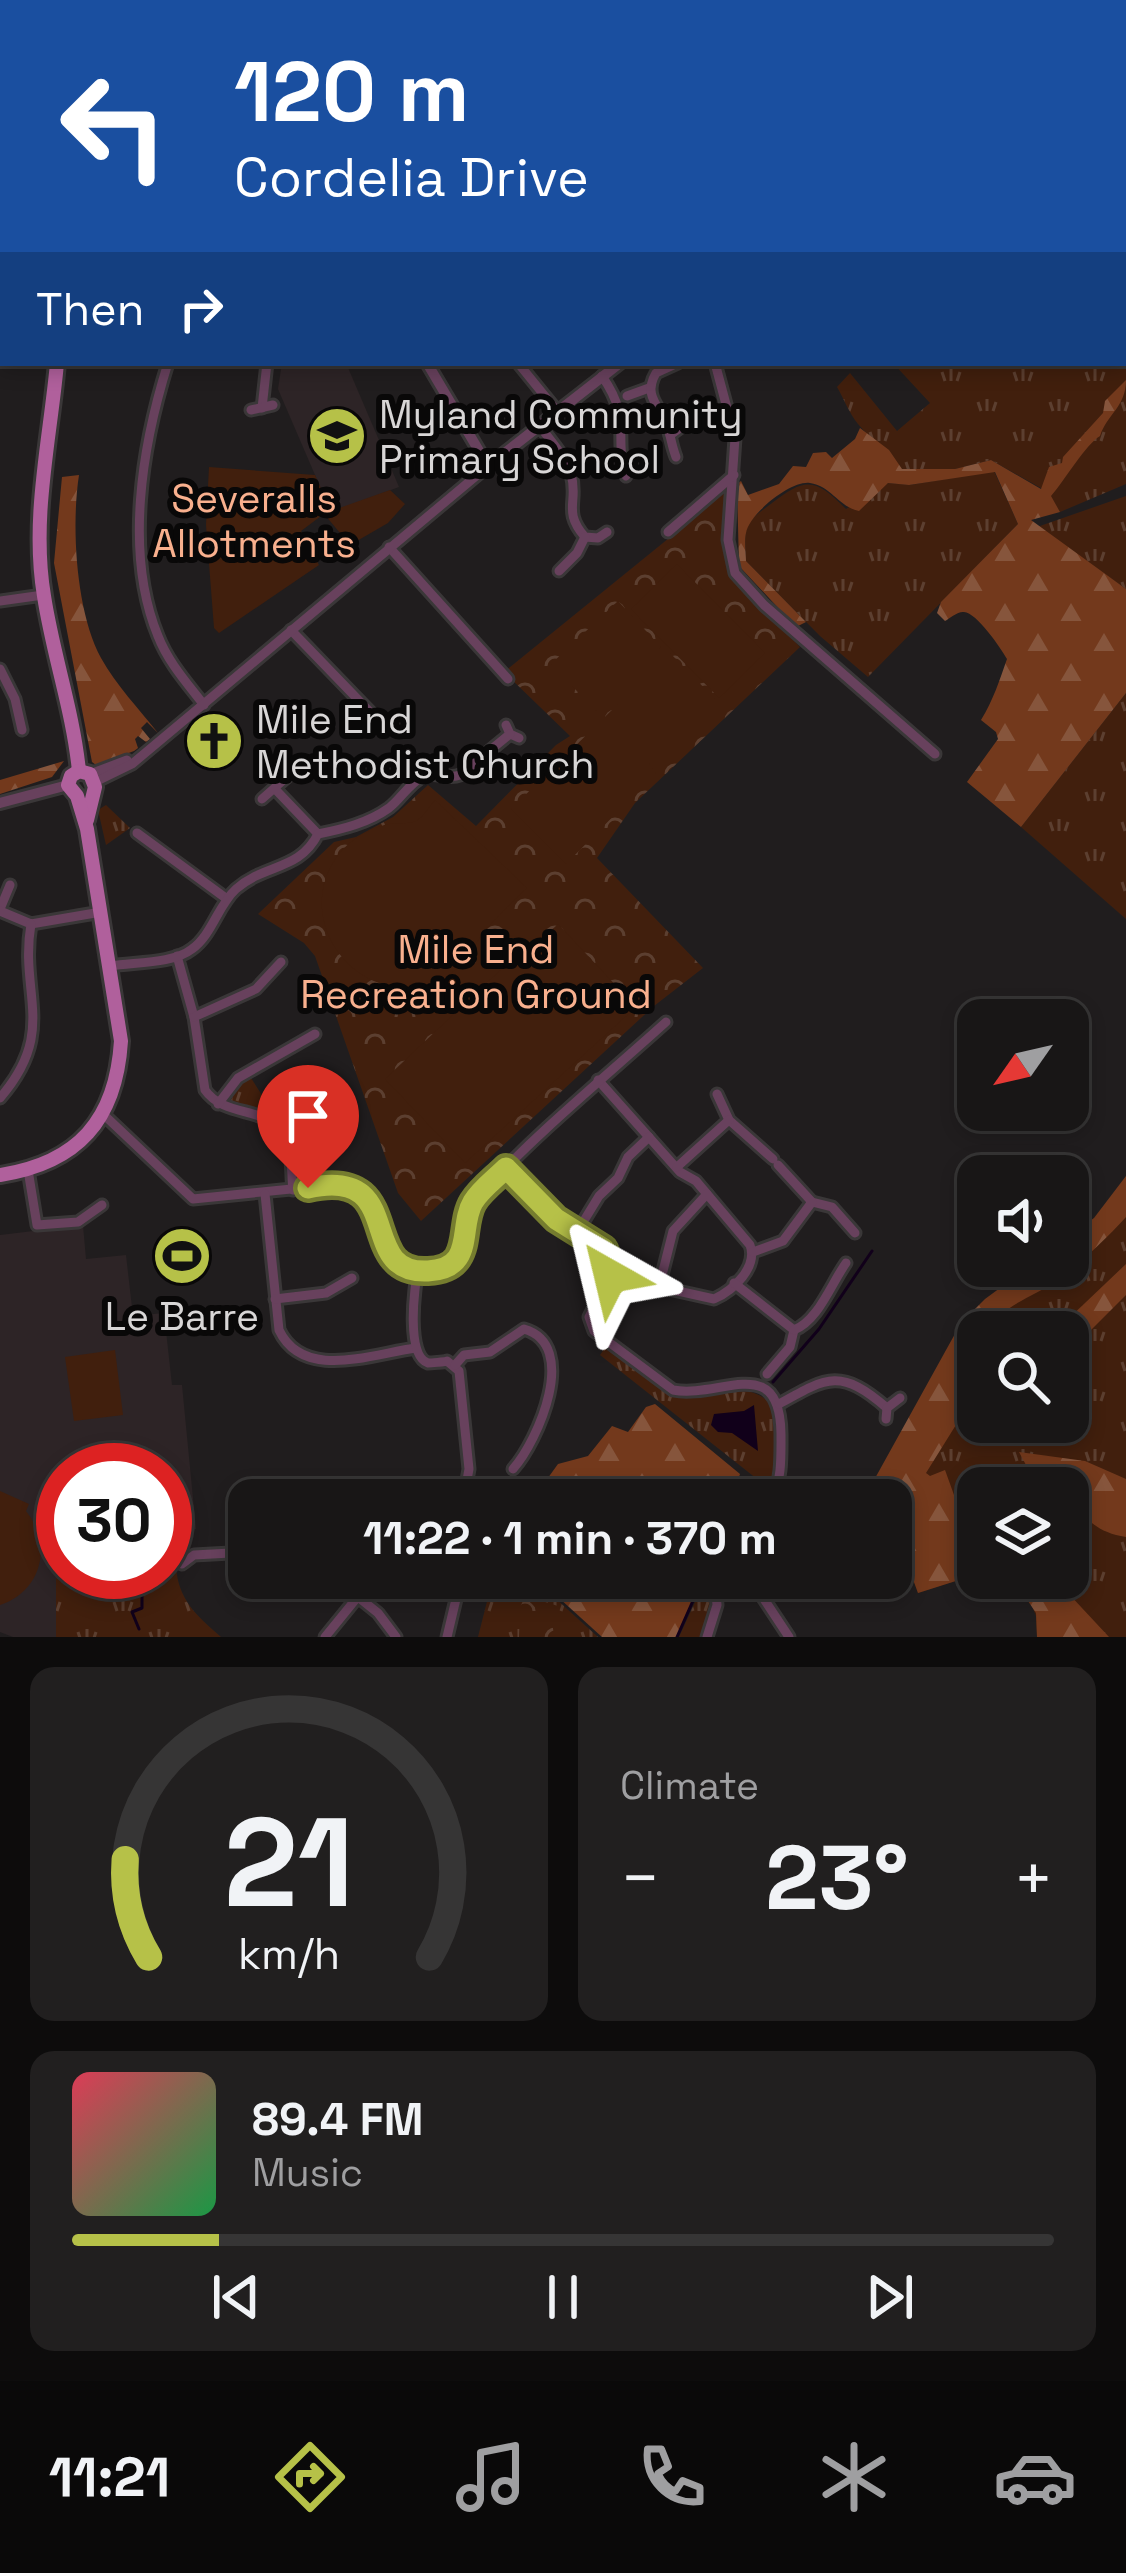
<!DOCTYPE html>
<meta charset="utf-8">
<style>
body{margin:0;font-family:"Space Grotesk",sans-serif;background:#211f1f;color:#f1f3f6;height:100vh;display:flex;flex-direction:column;font-size:45px;white-space:nowrap}
*{box-sizing:border-box;margin:0}
p{font-size:39px;color:#9f9fa1}
.icon{flex:none;width:66px;height:66px;fill:none;stroke:currentColor;stroke-width:2;stroke-linecap:round;stroke-linejoin:round}
.map{position:relative;height:1637px;overflow:hidden}
.sheet{display:flex;flex-direction:column;gap:30px;padding:30px;background:#0d0c0c;flex:1}
.sheet>*{flex:none}
.guide{position:absolute;left:0px;top:0px;width:1128px;height:366px;box-shadow:0 6px 18px #0003,0 0 0 3px #363535;background:#1a4fa0;color:#fff;overflow:hidden}
.needle{width:78px;rotate:236deg}
.buttons{position:absolute;left:957px;top:999px;display:grid;gap:24px}
.buttons a{display:grid;place-items:center;width:132px;height:132px;border-radius:24px;background:#181616;box-shadow:0 6px 18px #0003,0 0 0 3px #363535;font-size:60px}
.speed{position:absolute;left:36px;top:1443px;display:flex;gap:24px;font-size:60px;font-weight:700;text-align:center}
.speed>*{display:grid;place-content:center;width:156px;height:156px;border-radius:50%;background:#181616;box-shadow:0 6px 18px #0003,0 0 0 3px #363535;line-height:1}
.speed .limit{border:18px solid #d22;background:#fff;color:#111}
.pin{position:absolute;display:grid;place-items:center;width:102px;height:102px;color:#fff;margin:-123px -51px;border-radius:50% 50% 50% 0;rotate:-45deg;box-shadow:0 0 12px #0007}
.pin .icon{rotate:45deg}
.me{position:absolute;width:132px;margin:-66px;rotate:323deg;stroke-linejoin:round;filter:drop-shadow(0 0 9px #0008)}
.turn{display:flex;align-items:center;gap:42px;height:252px;padding:0 36px;font-size:54px}
.turn .icon{width:156px;height:156px;stroke-width:2.5}
.turn b{display:block;font-size:84px;line-height:102px}
.then{display:flex;align-items:center;height:114px;padding:0 36px;background:#0003;gap:24px;font-size:45px}
.big{font-size:90px;font-weight:600;line-height:1.1}
.sheet .tile{flex:1;display:flex;flex-direction:column;justify-content:center;gap:18px;min-width:0;padding:0 42px;border-radius:24px;background:#211f1f}
.sheet .dial{align-items:center;gap:0}
.dial svg{height:312px;overflow:visible;fill:none;stroke:#363535;stroke-width:7;stroke-linecap:round;text-anchor:middle}
.dial text{fill:#f1f3f6;stroke:none}
.song{display:flex;align-items:center;gap:36px}
.cover{width:144px;height:144px;border-radius:18px;background:linear-gradient(135deg,hsl(350 70% 55%),hsl(140 70% 35%))}
.played{height:12px;border-radius:6px;background:linear-gradient(90deg,#b6c148 15%,#363535 15%)}
.keys{display:flex;justify-content:space-around;direction:ltr}
.heat{display:flex;justify-content:space-between;align-items:center;font-size:66px;direction:ltr}
.sheet .tiles{flex:1;display:grid;gap:30px;grid-template-columns:1fr 1fr}
.tile:last-child{grid-column:span 2}
.trip{position:absolute;left:228px;top:1479px;width:684px;height:120px;border-radius:24px;background:#181616;box-shadow:0 6px 18px #0003,0 0 0 3px #363535;font-weight:600;line-height:120px;text-align:center}
.menu{display:flex;height:192px;justify-content:space-around;align-items:center;background:#0a0909;color:#9f9fa1}
.menu .icon{width:84px;height:84px}
.menu .active{color:#b6c148}
.menu b{font-size:54px;color:#f1f3f6}
.map>svg:first-child{display:block}
.built{fill:#2d2426}
.grass{fill:url(#grass-tufts);fill-rule:evenodd}
.forest{fill:url(#forest-firs)}
.park{fill:url(#park-crowns)}
.garden{fill:#411f0d}
.water{fill:#11001a}
.lines{fill:none;stroke-linecap:round;stroke-linejoin:round}
.stream{stroke:#11001a;stroke-width:3}
.minor-casing{stroke:#3a3738;stroke-width:15}
.tertiary-casing{stroke:#3a3738;stroke-width:16}
.primary-casing{stroke:#3a3738;stroke-width:20}
.minor{stroke:#68415d;stroke-width:9}
.tertiary{stroke:#68415d;stroke-width:10}
.primary{stroke:#b0609c;stroke-width:14}
.route-casing{stroke:#767d2f;stroke-width:30}
.route{stroke:#b6c148;stroke-width:21}
.labels{text-anchor:middle;stroke-width:12;stroke-linejoin:round;paint-order:stroke}
.poi-label{font-size:39px;fill:#d8d6d6;stroke:#090808;text-anchor:start}
.park-label{font-size:39px;fill:#f9b08e;stroke:#090808}
</style>
<div class="map">
<svg width="1126" height="1637" viewBox="0 0 1126 1637">
<defs>
<pattern id="grass-tufts" width="24" height="20" patternUnits="userSpaceOnUse" patternTransform="scale(3)"><rect width="24" height="20" fill="#411f0d"/><path d="M3 7l-1-3M5 7V3M7 7l1-3M15 17l-1-3M17 17v-4M19 17l1-3" fill="none" stroke="#5c3f30"/></pattern>
<pattern id="forest-firs" width="22" height="20" patternUnits="userSpaceOnUse" patternTransform="scale(3)"><rect width="22" height="20" fill="#73391c"/><path d="M5 1l3.5 6h-7zM16 11l3.5 6h-7z" fill="#86553c"/></pattern>
<pattern id="park-crowns" width="20" height="18" patternUnits="userSpaceOnUse" patternTransform="scale(3)"><rect width="20" height="18" fill="#411f0d"/><path d="M2 6a3 3 0 1 1 6 0M12 15a3 3 0 1 1 6 0" fill="none" stroke="#5c3f30"/></pattern>
</defs>
<rect width="100%" height="100%" fill="#201d1e"/>
<g class="built">
<path d="M282 363H346L399 487 331 512 278 389Z"/>
<path d="M83 1225 86 1259 126 1255 133 1316 164 1313 172 1385H182L196 1529 182 1530 165 1518V1470H63V1517L56 1518V1637H13L0 1632V1235Z"/>
</g>
<g class="grass">
<path d="M1126 149V484L1060 512 1048 492 991 460 955 469H901C889 450 872 441 858 424 849 413 844 399 837 387L850 373 897 431 930 403 893 363H1125Z"/>
<path d="M994 471 1018 524 868 677 820 636 746 561C746 552 744 540 746 531 749 518 762 511 772 503 806 477 815 478 846 509L888 483 910 485Z"/>
<path d="M1126 496V589L1037 527Z"/>
<path d="M1126 693V919L1021 827Z"/>
<path d="M106 805 130 828 106 845 98 810Z"/>
<path d="M251 1078 267 1103 268 1115 229 1104 239 1084Z"/>
<path d="M1126 1200V1637H1037L1036 1616 1029 1599 975 1586 962 1579 918 1593 902 1549 891 1533V1500H878L968 1331 1068 1266ZM978 1332H1068V1422H978ZM978 1488H1068V1578H978Z"/>
<path d="M607 1345 677 1396C715 1394 748 1377 777 1409L778 1457 771 1490 600 1355Z"/>
<path d="M56 1517H63V1572H165V1518L182 1530 181 1558 176 1566C178 1600 197 1616 221 1637H56Z"/>
<path d="M493 1578H533L598 1637H478Z"/>
<path d="M706 1578H724L713 1590V1605L702 1637H679Z"/>
</g>
<g class="forest">
<path d="M1126 380C1126 407 1107 414 1100 436 1086 444 1065 480 1051 496L1060 512 1031 520 1126 589V693L1021 827 967 782 998 739 996 732 981 720C993 701 1000 679 1007 659 1000 647 977 613 964 612 958 611 950 618 945 621L937 613 941 602 1018 524 995 472 909 485 888 483 859 511C839 507 831 486 810 483 791 480 749 514 746 533 744 541 746 553 746 561L806 622 796 627 739 566 737 484 741 481 748 495 779 484 793 466 806 467 813 453 826 452 832 458 855 439 860 428 889 450 902 469H955L991 460 1041 489 1049 467 1062 463 1063 457 1103 413 1105 401Z"/>
<path d="M79 475C71 526 76 612 101 658 116 685 139 709 158 733L147 722 141 728 150 739 146 742 138 736 135 739 138 748 134 751 96 765 92 762 54 563 62 477Z"/>
<path d="M64 761 52 777 0 794V780Z"/>
<path d="M1126 1176V1217C1105 1240 1081 1263 1056 1281 1035 1297 999 1305 990 1332H978V1381L959 1420 926 1473 930 1476 945 1470 954 1495 978 1517V1578H1054L1109 1637H1037L1036 1613 1026 1598 975 1586 962 1579 918 1593 902 1549 891 1533V1500H863L961 1323 985 1299 1030 1266H1068V1237L1094 1218Z"/>
<path d="M1126 1264V1295L1084 1337H1072L1064 1323Z"/>
<path d="M655 1404 740 1474 731 1500H532L558 1464 588 1456 612 1426 628 1432 646 1407Z"/>
<path d="M1019 1452 1085 1461 1126 1479V1537C1094 1532 1081 1516 1068 1488L1032 1476Z"/>
<path d="M537 1578H702L677 1637H602Z"/>
</g>
<g class="park">
<path d="M727 491 724 545 732 576 800 647 635 803 597 858 703 968 654 1006 421 1221 398 1193 315 956 304 943 258 914 334 842 356 837 393 817 428 785 476 826 556 745 570 736 504 672Z"/>
<path d="M525 1597 535 1607 542 1601 558 1606 560 1613 552 1620 554 1637H519L520 1607Z"/>
</g>
<g class="garden">
<path d="M209 467 315 475 331 511 390 490 405 504 388 523 350 545 325 515 321 516 301 531 319 565 219 633 214 628 206 525Z"/>
<path d="M677 564 765 653 719 698 631 609Z"/>
<path d="M618 601 661 647 596 711 551 664Z"/>
<path d="M670 653 715 699 649 764 656 773 566 864 511 809Z"/>
<path d="M435 800 527 888C512 903 494 918 482 935 468 954 461 971 438 981 364 1013 290 926 336 858 348 841 368 828 389 824 397 823 410 824 416 821 423 817 430 806 435 800Z"/>
<path d="M558 924 636 1007 465 1163 385 1079 527 945 534 947Z"/>
<path d="M115 1350 123 1415 74 1421 65 1357Z"/>
<path d="M0 1491 29 1504 26 1511C53 1545 42 1591 0 1605Z"/>
</g>
<path class="water" d="M754 1405 758 1451 732 1433 718 1432 711 1425 714 1414 744 1411Z"/>
<g class="lines">
<g class="stream">
<path d="M773 1382 819 1329 872 1251"/>
<path d="M737 1500 747 1479"/>
<path d="M139 1629 132 1612 142 1608V1572"/>
<path d="M677 1637 703 1578"/>
</g>
<defs>
<g id="minor">
<path d="M411 0 412 3"/>
<path d="M510 0 512 3"/>
<path d="M562 0 564 3"/>
<path d="M686 0 687 3"/>
<path d="M781 3 783 0"/>
<path d="M168 363C142 446 124 553 158 636 168 662 187 683 204 705"/>
<path d="M518 363 557 411"/>
<path d="M715 363 735 438 728 540 735 573 764 605 935 754"/>
<path d="M602 376C633 421 613 434 626 476"/>
<path d="M627 396 649 388"/>
<path d="M262 408 267 363"/>
<path d="M251 410 273 405"/>
<path d="M539 425C550 440 565 456 571 474 579 501 562 511 585 537L598 538 607 532"/>
<path d="M670 435 695 417"/>
<path d="M676 457C672 447 671 438 668 428 661 406 642 397 656 373L678 363"/>
<path d="M668 532 734 475"/>
<path d="M389 547 508 679"/>
<path d="M559 571 577 553 585 537"/>
<path d="M0 601 43 595"/>
<path d="M291 630 374 716"/>
<path d="M0 669 15 699 22 730"/>
<path d="M506 725 510 734 519 738"/>
<path d="M90 774 127 760"/>
<path d="M95 782 132 764 488 466"/>
<path d="M275 789 318 834"/>
<path d="M262 799 288 776"/>
<path d="M137 833 227 899"/>
<path d="M0 909 10 885"/>
<path d="M0 911 31 924 101 912"/>
<path d="M177 956 194 1017 205 1090C226 1120 273 1104 287 1140 293 1155 291 1175 293 1190"/>
<path d="M111 966C134 962 173 964 192 949 212 935 218 905 236 889 266 863 299 871 318 834 343 829 368 823 389 808 401 799 410 782 424 776 436 771 447 780 460 775L510 734"/>
<path d="M194 1017 256 989 281 962"/>
<path d="M598 1080 680 1172 696 1181 750 1245C758 1267 734 1290 714 1299L610 1276"/>
<path d="M717 1094 729 1120 773 1159"/>
<path d="M0 1098C58 1031 19 994 31 924"/>
<path d="M218 1104 238 1078 315 1034"/>
<path d="M103 1114 193 1199 341 1184C390 1193 369 1265 423 1272 474 1277 459 1216 482 1192 539 1131 604 1078 666 1022"/>
<path d="M284 1134 303 1118 340 1107"/>
<path d="M677 1167 729 1120"/>
<path d="M506 1168 556 1219 607 1253 610 1276 589 1317 594 1331 673 1390C720 1399 780 1351 781 1434 781 1458 782 1478 772 1500"/>
<path d="M28 1170 37 1225 78 1222 102 1205"/>
<path d="M265 1194 279 1330C303 1381 371 1354 416 1348"/>
<path d="M812 1202 832 1207 855 1233"/>
<path d="M577 1232 599 1196 618 1178 628 1157 649 1137"/>
<path d="M753 1252 783 1241 812 1202 778 1165"/>
<path d="M418 1271C414 1288 406 1356 428 1363 430 1363 445 1362 447 1361L459 1371 469 1469 467 1480 454 1500"/>
<path d="M734 1283 794 1330 790 1347 767 1374"/>
<path d="M659 1287 673 1231 707 1194"/>
<path d="M275 1299 326 1293 352 1278"/>
<path d="M794 1330C818 1321 831 1284 846 1263"/>
<path d="M455 1365 464 1355 490 1352 524 1329C580 1345 538 1441 513 1469"/>
<path d="M779 1404C827 1377 841 1368 887 1408"/>
<path d="M886 1419 887 1408 900 1398"/>
<path d="M182 1564 194 1555 249 1552"/>
<path d="M750 1578 789 1637"/>
<path d="M358 1597 378 1613 396 1637"/>
<path d="M325 1637 373 1578"/>
<path d="M447 1637 461 1578"/>
<path d="M707 1637 717 1605 716 1593 734 1578"/>
</g>
<g id="tertiary">
<path d="M957 3 959 0"/>
<path d="M0 25 3 26"/>
<path d="M427 363 488 466 620 363"/>
<path d="M0 803 68 785"/>
</g>
<g id="primary">
<path d="M236 3 240 0"/>
<path d="M0 240 3 239"/>
<path d="M0 253 3 252"/>
<path d="M57 363C50 440 31 519 44 596 53 655 73 711 79 771"/>
<path d="M79 771 90 774 95 787 87 820"/>
<path d="M0 1175C78 1163 116 1120 121 1041L87 829 77 796 68 785 71 776 79 771"/>
</g>
</defs>
<use href="#minor" class="minor-casing"/>
<use href="#tertiary" class="tertiary-casing"/>
<use href="#primary" class="primary-casing"/>
<use href="#minor" class="minor"/>
<use href="#tertiary" class="tertiary"/>
<use href="#primary" class="primary"/>
</g>
<g class="lines">
<defs>
<path id="route" d="M308 1188C409 1166 354 1275 428 1271 476 1269 458 1227 473 1202 481 1189 495 1179 506 1168L556 1219 604 1249 610 1264V1276"/>
</defs>
<use href="#route" class="route-casing"/>
<use href="#route" class="route"/>
</g>
<defs>
<symbol id="school-disc" viewBox="-11 -11 22 22"><circle r="9.5" fill="#b6c148" stroke="#090808"/><path d="M0-5L7-2L0 1L-7-2ZM-4 1L0 2.5L4 1V4Q0 6-4 4Z" fill="#111"/></symbol>
<symbol id="church-disc" viewBox="-11 -11 22 22"><circle r="9.5" fill="#b6c148" stroke="#090808"/><path d="M-1.2-6h2.4v3.5h3.3v2.4h-3.3V6h-2.4V-.1h-3.3v-2.4h3.3Z" fill="#111"/></symbol>
<symbol id="stadium-disc" viewBox="-11 -11 22 22"><circle r="9.5" fill="#b6c148" stroke="#090808"/><path d="M0-5a6.5 5 0 1 0 0 10a6.5 5 0 1 0 0-10ZM-3.5-1.8h7v3.6h-7Z" fill="#111"/></symbol>
</defs>
<g fill-rule="evenodd">
<use href="#school-disc" x="304" y="403" width="66" height="66"/>
<use href="#church-disc" x="181" y="708" width="66" height="66"/>
<use href="#stadium-disc" x="149" y="1223" width="66" height="66"/>
</g>
<g class="labels">
<g class="poi-label">
<text x="379" y="428">Myland Community<tspan x="379" dy="45">Primary School</tspan></text>
<text x="256" y="733">Mile End<tspan x="256" dy="45">Methodist Church</tspan></text>
<text x="182" y="1330" text-anchor="middle">Le Barre</text>
</g>
<g class="park-label">
<text x="254" y="512">Severalls<tspan x="254" dy="45">Allotments</tspan></text>
<text x="476" y="963">Mile End<tspan x="476" dy="45">Recreation Ground</tspan></text>
</g>
</g>
</svg>
<div class="buttons">
<a><svg class="needle" viewBox="-14 -14 28 28"><path d="M0-13l5 13h-10z" fill="#e53935"/><path d="M0 13l5-13h-10z" fill="#9f9fa1"/></svg></a>
<a><svg class="icon" aria-label="sound" viewBox="0 0 24 24"><path d="M4 9h4l5-4v14l-5-4H4zM17 9q2 3 0 6"/></svg></a>
<a><svg class="icon" aria-label="search" viewBox="0 0 24 24"><circle cx="10" cy="10" r="6"/><path d="M15 15l6 6"/></svg></a>
<a><svg class="icon" aria-label="layers" viewBox="0 0 24 24"><path d="M12 4l9 5-9 5-9-5zM3 14l9 5 9-5"/></svg></a>
</div>
<div class="speed"><div class="limit">30</div></div>
<div class="pin" style="left:308px;top:1188px;background:#d93025"><svg class="icon" aria-label="arrive" viewBox="0 0 24 24"><path d="M6 21V4h12l-3 4 3 4H6"/></svg></div>
<svg class="me" style="left:610px;top:1276px" viewBox="-20 -20 40 40"><path d="M0-17L14 15 0 8-14 15z" fill="#b6c148" stroke="#fff" stroke-width="4"/></svg>
<div class="trip">11:22 · 1 min · 370 m</div>
<div class="guide">
<div class="turn"><svg class="icon" aria-label="left" viewBox="0 0 24 24"><path d="M17 20v-9H6M10 6l-5 5 5 5"/></svg><div><b>120 m</b>Cordelia Drive</div></div>
<div class="then">Then<svg class="icon" aria-label="right" viewBox="0 0 24 24"><path d="M7 20v-9h11M14 6l5 5-5 5"/></svg></div>
</div>
</div>
<section class="sheet">
<div class="tiles">
<div class="tile dial"><svg viewBox="0 0 100 80">
<path d="M14 69A42 42 0 1 1 86 69"/>
<path d="M14 69A42 42 0 0 1 8 44" stroke="#b6c148"/>
<text x="50" y="56" font-size="32" font-weight="700">21</text>
<text x="50" y="72" font-size="11">km/h</text>
</svg></div>
<div class="tile"><p>Climate</p>
<div class="heat"><a>−</a><b class="big">23°</b><a>+</a></div>
</div>
<div class="tile">
<div class="song"><i class="cover"></i><div><b>89.4 FM</b><p>Music</p></div></div>
<div class="played"></div>
<div class="keys"><svg class="icon" aria-label="previous" viewBox="0 0 24 24"><path d="M18 5L8 12l10 7zM5 5v14"/></svg><svg class="icon" aria-label="pause" viewBox="0 0 24 24"><path d="M8 5v14M16 5v14"/></svg><svg class="icon" aria-label="next" viewBox="0 0 24 24"><path d="M6 5l10 7-10 7zM19 5v14"/></svg></div>
</div>
</div>
</section>
<nav class="menu">
<b>11:21</b>
<svg class="icon active" aria-label="directions" viewBox="0 0 24 24"><path d="M12 3l9 9-9 9-9-9zM9 14v-3h6M13 9l2 2-2 2"/></svg>
<svg class="icon" aria-label="music" viewBox="0 0 24 24"><path d="M9 18V5l10-2v13"/><circle cx="6" cy="18" r="3"/><circle cx="16" cy="16" r="3"/></svg>
<svg class="icon" aria-label="phone" viewBox="0 0 24 24"><path d="M5 4h4l2 5-3 2q2 4 5 5l2-3 5 2v4C11 20 4 13 5 4z"/></svg>
<svg class="icon" aria-label="climate" viewBox="0 0 24 24"><path d="M12 3v18M4 7l16 10M4 17L20 7"/></svg>
<svg class="icon" aria-label="car" viewBox="0 0 24 24"><path d="M5 17H2v-5l4-1 3-4h7l3 4 3 1v5h-3M9 17h6M6 11h13"/><circle cx="7" cy="17" r="2"/><circle cx="17" cy="17" r="2"/></svg>
</nav>
